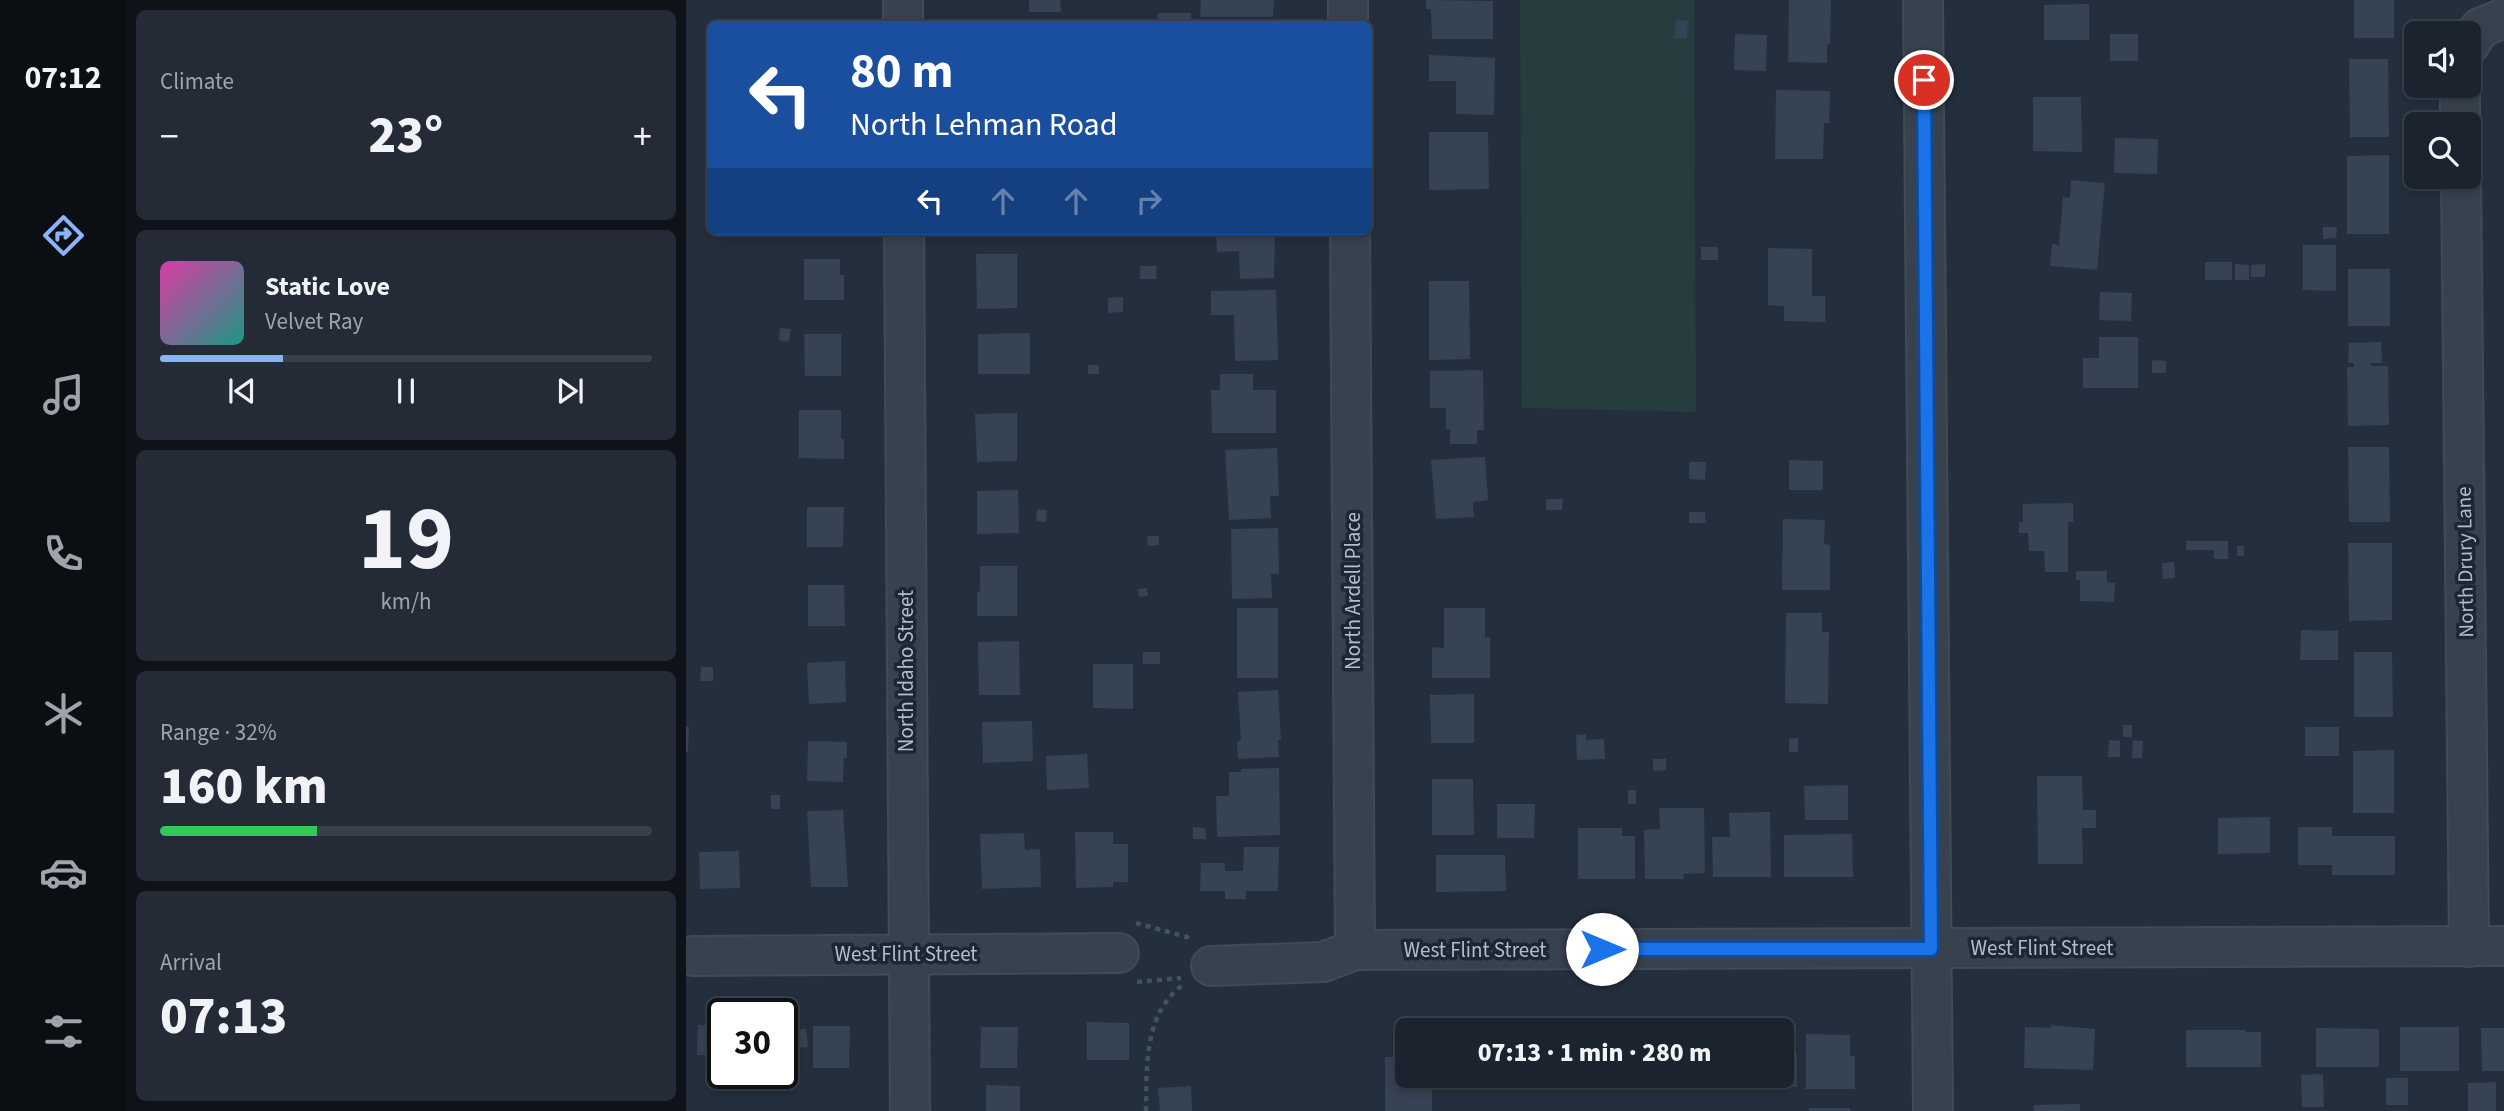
<!DOCTYPE html>
<meta charset="utf-8">
<style>
body{margin:0;font-family:"Source Sans 3",sans-serif;background:#242b36;color:#f1f3f6;height:100vh;display:flex;flex-direction:column;font-size:26px;white-space:nowrap}
*{box-sizing:border-box;margin:0}
p{font-size:23px;color:#a0a4aa}
.icon{flex:none;width:38px;height:38px;fill:none;stroke:currentColor;stroke-width:2;stroke-linecap:round;stroke-linejoin:round}
.map{position:relative;flex:1;overflow:hidden}
.sheet{display:flex;flex-direction:column;gap:10px;padding:10px;background:#0f1319;width:560px}
.sheet>*{flex:none}
.top-card{position:absolute;left:21px;top:21px;width:665px;height:214px;border-radius:10px;box-shadow:0 4px 10px #0003,0 0 0 2px #39404a;background:#1a4fa0;color:#fff;overflow:hidden}
.fabs{position:absolute;left:1718px;top:21px;display:grid;gap:14px}
.fabs a{display:grid;place-items:center;width:77px;height:77px;border-radius:10px;background:#1b232e;box-shadow:0 4px 10px #0003,0 0 0 2px #39404a;font-size:35px}
.speed{position:absolute;left:21px;top:998px;display:flex;gap:14px;font-size:35px;font-weight:700;text-align:center}
.speed>*{display:grid;place-content:center;width:91px;height:91px;border-radius:50%;background:#1b232e;box-shadow:0 4px 10px #0003,0 0 0 2px #39404a;line-height:1}
.speed .limit{border:4px solid #111;border-radius:10px;background:#fff;color:#111}
.pin{position:absolute;display:grid;place-items:center;width:60px;height:60px;color:#fff;margin:-30px;border:4px solid #fff;border-radius:50%;box-shadow:0 2px 7px #0007}
.me{position:absolute;width:77px;margin:-38px;rotate:90deg;stroke-linejoin:round;filter:drop-shadow(0 0 5px #0008)}
.turn{display:flex;align-items:center;gap:24px;height:147px;padding:0 28px;font-size:32px}
.turn .icon{width:91px;height:91px;stroke-width:2.5}
.turn b{display:block;font-size:49px;line-height:60px}
.lanes{display:flex;align-items:center;height:66px;padding:0 28px;background:#0003;justify-content:center;gap:35px;direction:ltr}
.lanes .off{opacity:.35}
.big{font-size:52px;font-weight:800;line-height:1.1}
.sheet .widget{flex:1;display:flex;flex-direction:column;justify-content:center;gap:10px;min-width:0;padding:0 24px;border-radius:10px;background:#242b36}
.sheet .dial{align-items:center;gap:0}
.dial b{font-size:91px;line-height:1}
.song{display:flex;align-items:center;gap:21px}
.cover{width:84px;height:84px;border-radius:10px;background:linear-gradient(135deg,hsl(320 70% 55%),hsl(170 70% 35%))}
.played{height:7px;border-radius:4px;background:linear-gradient(90deg,#8ab4f8 25%,#39404a 25%)}
.keys{display:flex;justify-content:space-around;direction:ltr}
.heat{display:flex;justify-content:space-between;align-items:center;font-size:38px;direction:ltr}
.charge{height:10px;border-radius:5px;background:linear-gradient(90deg,#34c759 32%,#39404a 0)}
.trip{position:absolute;left:709px;top:1018px;width:399px;height:70px;border-radius:10px;background:#1b232e;box-shadow:0 4px 10px #0003,0 0 0 2px #39404a;font-weight:800;line-height:70px;text-align:center}
main{display:flex;flex:1;min-height:0}
.tabs{display:flex;flex-direction:column;width:126px;justify-content:space-around;align-items:center;background:#0b0e12;color:#a0a4aa}
.tabs .icon{width:49px;height:49px}
.tabs .current{color:#8ab4f8}
.tabs b{font-size:32px;color:#f1f3f6}
.map>svg:first-child{display:block}
.green{fill:#263c3f}
.building{fill:#364354}
.lines{fill:none;stroke-linecap:round;stroke-linejoin:round}
.minor-casing{stroke:#414a57;stroke-width:42}
.path{stroke:#3f5557;stroke-width:4.5;stroke-dasharray:5 5;stroke-linecap:butt}
.minor{stroke:#38414e;stroke-width:38}
.route-casing{stroke:#114b97;stroke-width:18}
.route{stroke:#1a73e8;stroke-width:12}
.labels{text-anchor:middle;stroke-width:7;stroke-linejoin:round;paint-order:stroke}
.street-label{font-size:21px;fill:#b4bcc9;stroke:#1d2633}
</style>
<main>
<nav class="tabs">
<b>07:12</b>
<svg class="icon current" aria-label="directions" viewBox="0 0 24 24"><path d="M12 3l9 9-9 9-9-9zM9 14v-3h6M13 9l2 2-2 2"/></svg>
<svg class="icon" aria-label="music" viewBox="0 0 24 24"><path d="M9 18V5l10-2v13"/><circle cx="6" cy="18" r="3"/><circle cx="16" cy="16" r="3"/></svg>
<svg class="icon" aria-label="phone" viewBox="0 0 24 24"><path d="M5 4h4l2 5-3 2q2 4 5 5l2-3 5 2v4C11 20 4 13 5 4z"/></svg>
<svg class="icon" aria-label="climate" viewBox="0 0 24 24"><path d="M12 3v18M4 7l16 10M4 17L20 7"/></svg>
<svg class="icon" aria-label="car" viewBox="0 0 24 24"><path d="M5 17H2v-5l4-1 3-4h7l3 4 3 1v5h-3M9 17h6M6 11h13"/><circle cx="7" cy="17" r="2"/><circle cx="17" cy="17" r="2"/></svg>
<svg class="icon" aria-label="filters" viewBox="0 0 24 24"><path d="M4 7h16M4 17h16"/><circle cx="9" cy="7" r="2"/><circle cx="15" cy="17" r="2"/></svg>
</nav>
<section class="sheet">
<div class="widget"><p>Climate</p>
<div class="heat"><a>−</a><b class="big">23°</b><a>+</a></div>
</div>
<div class="widget">
<div class="song"><i class="cover"></i><div><b>Static Love</b><p>Velvet Ray</p></div></div>
<div class="played"></div>
<div class="keys"><svg class="icon" aria-label="previous" viewBox="0 0 24 24"><path d="M18 5L8 12l10 7zM5 5v14"/></svg><svg class="icon" aria-label="pause" viewBox="0 0 24 24"><path d="M8 5v14M16 5v14"/></svg><svg class="icon" aria-label="next" viewBox="0 0 24 24"><path d="M6 5l10 7-10 7zM19 5v14"/></svg></div>
</div>
<div class="widget dial"><b>19</b><p>km/h</p></div>
<div class="widget"><p>Range · 32%</p><b class="big">160 km</b><div class="charge"></div></div>
<div class="widget"><p>Arrival</p><b class="big">07:13</b></div>
</section>
<div class="map">
<svg width="1818" height="1111" viewBox="0 0 1818 1111">
<rect width="100%" height="100%" fill="#242f3e"/>
<path class="green" d="M834 0H1008L1010 412 836 408Z"/>
<g class="building">
<path d="M343 0H374L375 12H343Z"/>
<path d="M515 0H588L587 17H514Z"/>
<path d="M740 0 807 1V39H746L745 9H740Z"/>
<path d="M1103 0H1145L1144 44H1141V63L1102 62Z"/>
<rect x="1668" y="0" width="40" height="38"/>
<path d="M1403 4V40H1358V5Z"/>
<path d="M472 13H505L506 24H472Z"/>
<path d="M990 20 1002 21 1001 39 988 38Z"/>
<path d="M1049 34 1081 35 1080 71 1048 70Z"/>
<rect x="1424" y="34" width="28" height="27"/>
<path d="M743 55 809 58 808 115 770 114V81H743Z"/>
<path d="M1663 59H1702L1703 137H1664Z"/>
<path d="M1090 90 1144 91 1143 123H1138L1137 159H1089Z"/>
<path d="M1347 97H1395L1396 152 1347 151Z"/>
<path d="M743 132H802L803 189 743 190Z"/>
<path d="M1429 138 1472 139 1471 174 1428 173Z"/>
<path d="M1703 155V234H1661V156Z"/>
<path d="M1385 180 1419 183 1411 270 1364 266 1366 244 1373 245 1377 197 1384 198Z"/>
<path d="M1637 227H1651L1650 238 1637 239Z"/>
<path d="M530 231H589L588 278 554 279 553 251 531 252Z"/>
<path d="M1617 245H1650V291L1617 290Z"/>
<rect x="1015" y="247" width="17" height="13"/>
<path d="M1082 248 1126 249V296H1139V322L1098 321V306L1082 305Z"/>
<path d="M290 254H331V308L291 309Z"/>
<path d="M118 259H154V275H158V300H118Z"/>
<rect x="1519" y="262" width="27" height="18"/>
<path d="M1549 264 1563 265V280H1549Z"/>
<path d="M1579 264V277H1565V265Z"/>
<path d="M454 266H471L470 279H454Z"/>
<rect x="1662" y="269" width="42" height="57"/>
<path d="M743 281H783L784 359 743 360Z"/>
<path d="M590 290 592 360 549 361 548 315H525V291Z"/>
<path d="M1414 292 1446 293 1445 321 1413 320Z"/>
<path d="M437 297V312L422 313V298Z"/>
<path d="M94 328 105 329 103 342 93 340Z"/>
<path d="M344 333V374H292V334Z"/>
<path d="M118 334H155V376H119Z"/>
<path d="M1413 337H1452V388H1397V358H1413Z"/>
<path d="M1695 342 1696 363H1685V366H1702L1703 425 1662 426 1661 367H1668V363H1662L1663 343Z"/>
<path d="M1466 360 1480 361V373H1466Z"/>
<rect x="402" y="365" width="11" height="9"/>
<path d="M797 370 798 430H791V444H764V429H760V408H744V371Z"/>
<path d="M534 374H567V390H590V433H526L525 390H534Z"/>
<path d="M113 410H155V439H158V459L113 458Z"/>
<path d="M331 413V461L291 462 289 414Z"/>
<path d="M1662 447H1703L1704 522H1663Z"/>
<path d="M591 448 593 496H584L585 518 543 520 539 450Z"/>
<path d="M799 457 802 500 787 502 788 517 750 519 745 460Z"/>
<path d="M1103 460 1137 461V490H1103Z"/>
<path d="M1003 462H1020L1019 480 1003 479Z"/>
<path d="M332 490 333 533 291 534V491Z"/>
<path d="M860 499H877L876 510H860Z"/>
<path d="M1387 503V522H1382V572H1359L1358 551H1343L1342 533H1333V522H1337V504Z"/>
<path d="M121 507H158L157 547H121Z"/>
<path d="M351 509 361 510 360 522 350 521Z"/>
<path d="M1003 512H1019L1020 523H1003Z"/>
<path d="M1097 519 1139 520 1138 544 1144 545V590H1096Z"/>
<path d="M592 528 593 574H585L586 598 546 599 545 529Z"/>
<path d="M461 536H473V545L462 546Z"/>
<path d="M1500 541H1542V559H1528V550H1500Z"/>
<path d="M1662 543H1706V620L1663 621Z"/>
<rect x="1551" y="546" width="7" height="10"/>
<path d="M1488 562 1489 578 1477 579 1476 563Z"/>
<path d="M294 566H331V616H291V592L294 591Z"/>
<path d="M1394 571H1421V582L1429 583 1428 602 1394 601V580H1390V572Z"/>
<path d="M122 585H158L159 626H122Z"/>
<path d="M461 588 462 596 453 597 452 589Z"/>
<rect x="551" y="608" width="41" height="70"/>
<path d="M758 608H799V637H804V678H746V647L758 648Z"/>
<path d="M1100 613H1136V632H1143L1142 704 1099 703Z"/>
<path d="M1615 630 1652 631V660H1614Z"/>
<path d="M333 641 334 695H293L292 642Z"/>
<rect x="457" y="652" width="17" height="12"/>
<path d="M1668 652H1706L1707 717H1668Z"/>
<path d="M159 661 160 702 123 704 121 663Z"/>
<path d="M407 664H447V709L407 708Z"/>
<path d="M15 667H27V681H14Z"/>
<path d="M592 690 595 740H592L593 757 552 759 551 742 555 741 552 692Z"/>
<path d="M788 694V743H745L744 695Z"/>
<path d="M346 721 347 761 297 763 296 722Z"/>
<rect x="1437" y="725" width="9" height="12"/>
<path d="M0 727H3L2 752H0Z"/>
<rect x="1619" y="727" width="34" height="29"/>
<path d="M900 734V740L918 739 919 759 891 760 890 735Z"/>
<path d="M1112 738V752H1103V739Z"/>
<path d="M1423 740 1434 741V757H1422Z"/>
<path d="M1447 740 1457 741 1456 758H1446Z"/>
<path d="M122 741 161 742V758H158L157 782 121 781Z"/>
<path d="M1708 750V813H1667V751Z"/>
<path d="M401 754 403 788 361 790 360 756Z"/>
<path d="M967 759H980V770L967 771Z"/>
<path d="M593 768 594 835 531 837 530 796H543V772H555V769Z"/>
<path d="M1351 776H1396L1397 810H1410V828H1396L1397 864H1352Z"/>
<path d="M746 779H787L788 835H746Z"/>
<path d="M1162 785V820H1119L1118 786Z"/>
<rect x="942" y="790" width="8" height="14"/>
<rect x="85" y="795" width="9" height="14"/>
<path d="M811 804H849L848 838H811Z"/>
<path d="M973 808H1018L1019 873 997 874 998 879H959L958 830 974 829Z"/>
<path d="M157 810 162 887H125L121 811Z"/>
<path d="M1084 812 1085 877H1027L1026 837H1044L1043 813Z"/>
<path d="M1584 817V853L1532 854V818Z"/>
<path d="M507 827 519 828 520 839H507Z"/>
<path d="M1612 827H1646V836H1709V875H1646V865H1612Z"/>
<path d="M892 828H936V836H949V879H892Z"/>
<path d="M389 832H427V844H442V882H427V887L390 888Z"/>
<path d="M338 833 339 850 354 849 355 887 296 889 294 834Z"/>
<path d="M1166 834 1167 877H1098V835Z"/>
<path d="M558 847H593L592 891H560V899H539V891H514L515 863H539V871H557Z"/>
<path d="M53 851 54 888 14 889 13 852Z"/>
<path d="M750 855H819L820 891 750 892Z"/>
<path d="M902 1019 987 1021V1031H902Z"/>
<path d="M401 1022 443 1023V1060H401Z"/>
<path d="M12 1025 37 1026V1055H11Z"/>
<path d="M1365 1025 1409 1029 1407 1070 1338 1068 1339 1027 1365 1028Z"/>
<path d="M127 1026H164L163 1068H127Z"/>
<path d="M295 1027H332L331 1068H294Z"/>
<rect x="1714" y="1027" width="59" height="44"/>
<path d="M1630 1028 1693 1029V1067H1630Z"/>
<path d="M1795 1028H1818V1071H1796Z"/>
<path d="M120 1029 122 1047 109 1048 107 1030Z"/>
<path d="M1500 1030H1559V1032H1575V1067H1500Z"/>
<path d="M1120 1034 1164 1035V1056H1169V1089H1120Z"/>
<path d="M1096 1054H1111V1087H1078V1076H1096Z"/>
<path d="M699 1057H721V1076H746V1111H699Z"/>
<path d="M1637 1074 1638 1107H1616L1615 1075Z"/>
<rect x="1700" y="1078" width="22" height="27"/>
<path d="M1810 1082V1111H1782V1083Z"/>
<path d="M300 1085 334 1086V1111H300Z"/>
<path d="M505 1086 506 1111H474L472 1088Z"/>
<path d="M1394 1104V1111H1348V1105Z"/>
<rect x="1123" y="1108" width="41" height="3"/>
</g>
<g class="lines">
<defs>
<g id="minor">
<path d="M217 0V24"/>
<path d="M662 0V24"/>
<path d="M1237 0 1247 1111"/>
<path d="M1783 45 1794 28 1818 18"/>
<path d="M1774 86V124"/>
<path d="M1775 177 1783 947"/>
<path d="M218 231 224 1111"/>
<path d="M664 231 669 950"/>
<path d="M7 956 433 953"/>
<path d="M525 966 637 962 669 950 1818 946"/>
</g>
</defs>
<use href="#minor" class="minor-casing"/>
<g class="path">
<path d="M450 923 501 937 504 941"/>
<path d="M451 982 495 978"/>
<path d="M460 1111C461 1067 457 1013 498 984"/>
</g>
<use href="#minor" class="minor"/>
</g>
<g class="lines">
<defs>
<path id="route" d="M916 949H1245L1238 80"/>
</defs>
<use href="#route" class="route-casing"/>
<use href="#route" class="route"/>
</g>
<g class="labels">
<g class="street-label">
<text transform="translate(1779 562) rotate(-91)" y="7">North Drury Lane</text>
<text transform="translate(667 591) rotate(-90)" y="7">North Ardell Place</text>
<text transform="translate(220 671) rotate(-90)" y="7">North Idaho Street</text>
<text x="1356" y="955">West Flint Street</text>
<text x="789" y="957">West Flint Street</text>
<text x="220" y="961">West Flint Street</text>
</g>
</g>
</svg>
<div class="fabs">
<a><svg class="icon" aria-label="sound" viewBox="0 0 24 24"><path d="M4 9h4l5-4v14l-5-4H4zM17 9q2 3 0 6"/></svg></a>
<a><svg class="icon" aria-label="search" viewBox="0 0 24 24"><circle cx="10" cy="10" r="6"/><path d="M15 15l6 6"/></svg></a>
</div>
<div class="speed"><div class="limit">30</div></div>
<div class="pin" style="left:1238px;top:80px;background:#d93025"><svg class="icon" aria-label="arrive" viewBox="0 0 24 24"><path d="M6 21V4h12l-3 4 3 4H6"/></svg></div>
<svg class="me" style="left:916px;top:949px" viewBox="-20 -20 40 40"><circle r="19" fill="#fff"/><path d="M0-13L10 11 0 6-10 11z" fill="#1a73e8"/></svg>
<div class="trip">07:13 · 1 min · 280 m</div>
<div class="top-card">
<div class="turn"><svg class="icon" aria-label="left" viewBox="0 0 24 24"><path d="M17 20v-9H6M10 6l-5 5 5 5"/></svg><div><b>80 m</b>North Lehman Road</div></div>
<div class="lanes"><svg class="icon" aria-label="left" viewBox="0 0 24 24"><path d="M17 20v-9H6M10 6l-5 5 5 5"/></svg><svg class="icon off" aria-label="ahead" viewBox="0 0 24 24"><path d="M12 20V5M6 11l6-6 6 6"/></svg><svg class="icon off" aria-label="ahead" viewBox="0 0 24 24"><path d="M12 20V5M6 11l6-6 6 6"/></svg><svg class="icon off" aria-label="right" viewBox="0 0 24 24"><path d="M7 20v-9h11M14 6l5 5-5 5"/></svg></div>
</div>
</div>
</main>
